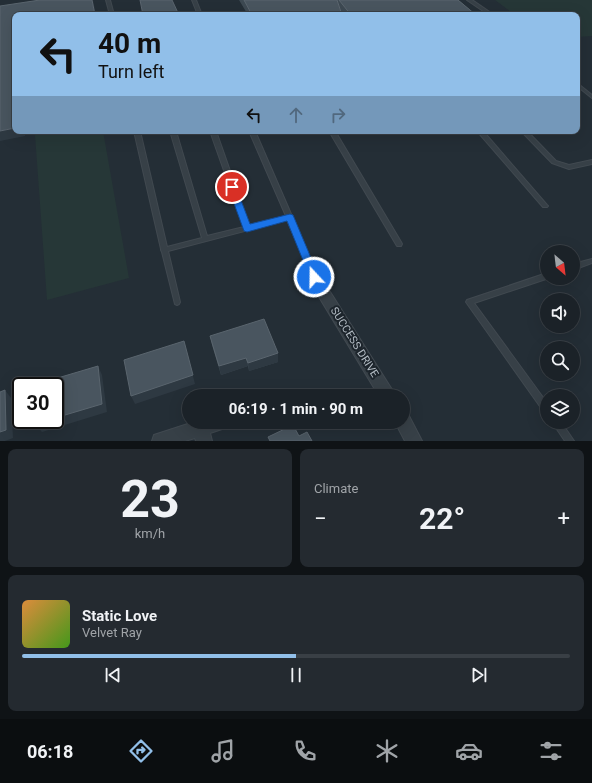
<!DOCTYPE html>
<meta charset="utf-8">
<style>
body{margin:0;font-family:Roboto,sans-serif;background:#242a30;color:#f1f3f6;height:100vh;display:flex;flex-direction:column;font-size:15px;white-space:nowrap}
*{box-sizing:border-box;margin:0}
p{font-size:13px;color:#a0a4a8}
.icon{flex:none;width:22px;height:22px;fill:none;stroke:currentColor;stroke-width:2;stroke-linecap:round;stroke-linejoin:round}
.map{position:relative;height:441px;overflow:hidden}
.panel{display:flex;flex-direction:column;gap:8px;padding:8px;background:#0f1316;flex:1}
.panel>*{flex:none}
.hud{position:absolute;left:12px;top:12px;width:568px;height:122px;border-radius:8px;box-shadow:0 4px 16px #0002,0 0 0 1px #393f45;background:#91bfe9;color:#111;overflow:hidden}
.needle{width:26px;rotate:152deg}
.controls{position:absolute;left:540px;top:245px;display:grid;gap:8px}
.controls a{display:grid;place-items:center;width:40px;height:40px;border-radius:50%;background:#1b2228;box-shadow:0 4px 16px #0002,0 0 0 1px #393f45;font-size:20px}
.speed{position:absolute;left:12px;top:377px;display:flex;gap:8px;font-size:20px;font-weight:700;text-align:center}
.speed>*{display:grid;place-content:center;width:52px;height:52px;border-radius:50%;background:#1b2228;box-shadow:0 4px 16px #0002,0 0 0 1px #393f45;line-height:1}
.speed .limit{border:2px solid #111;border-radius:6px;background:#fff;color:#111}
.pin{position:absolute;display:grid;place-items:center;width:34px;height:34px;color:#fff;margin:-17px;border:2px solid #fff;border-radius:50%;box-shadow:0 1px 4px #0007}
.me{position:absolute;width:44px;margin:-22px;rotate:339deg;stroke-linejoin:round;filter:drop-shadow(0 0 3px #0008)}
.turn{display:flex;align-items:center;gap:14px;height:84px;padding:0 20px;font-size:18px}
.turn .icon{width:52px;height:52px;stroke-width:2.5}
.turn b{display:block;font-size:28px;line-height:34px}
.lanes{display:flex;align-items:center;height:38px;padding:0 20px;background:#0003;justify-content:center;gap:20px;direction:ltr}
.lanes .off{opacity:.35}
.big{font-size:30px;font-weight:700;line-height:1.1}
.panel .card{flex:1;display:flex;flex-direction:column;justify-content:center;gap:6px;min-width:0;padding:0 14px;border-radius:8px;background:#242a30}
.panel .dial{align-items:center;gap:0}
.dial b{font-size:52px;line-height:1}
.song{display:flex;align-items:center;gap:12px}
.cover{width:48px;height:48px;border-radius:6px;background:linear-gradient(135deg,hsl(30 70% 55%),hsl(100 70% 35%))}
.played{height:4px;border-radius:2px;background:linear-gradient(90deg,#91bfe9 50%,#393f45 50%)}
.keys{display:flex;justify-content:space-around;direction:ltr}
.heat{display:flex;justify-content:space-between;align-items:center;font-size:22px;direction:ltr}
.panel .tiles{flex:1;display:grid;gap:8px;grid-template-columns:1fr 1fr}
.card:last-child{grid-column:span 2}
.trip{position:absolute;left:182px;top:389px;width:228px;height:40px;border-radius:20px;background:#1b2228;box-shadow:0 4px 16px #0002,0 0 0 1px #393f45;font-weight:700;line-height:40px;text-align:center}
.tabs{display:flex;height:64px;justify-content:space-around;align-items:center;background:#0b0e10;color:#a0a4a8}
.tabs .icon{width:28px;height:28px}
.tabs .active{color:#91bfe9}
.tabs b{font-size:18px;color:#f1f3f6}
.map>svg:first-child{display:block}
.green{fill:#263737}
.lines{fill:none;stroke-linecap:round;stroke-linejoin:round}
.lane-casing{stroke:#414950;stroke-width:2}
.street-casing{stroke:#414950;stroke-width:2}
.lane{fill:#374047;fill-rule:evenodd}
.street{fill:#374047;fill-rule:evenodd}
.wall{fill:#3d4952}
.shaded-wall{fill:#2e3942}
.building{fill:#49555f;stroke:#5a656e}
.route{fill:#1a73e8;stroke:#114b97}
.labels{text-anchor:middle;stroke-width:4;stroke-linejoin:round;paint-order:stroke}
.street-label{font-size:11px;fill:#b2bbc3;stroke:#1d252c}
</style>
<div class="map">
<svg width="592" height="441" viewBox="0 0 592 441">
<rect width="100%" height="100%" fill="#242e36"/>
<g class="green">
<path d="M495 0H592V36L577 37V15H515Z"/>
<path d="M56 131H103L129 278 47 300 35 135Z"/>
</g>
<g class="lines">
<defs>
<g id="lane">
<path d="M106 0H110L114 15H110Z"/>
<path d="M192 0H196L202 15H198Z"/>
<path d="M467 0H472L494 15H489Z"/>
<path d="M577 83 592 95V98L577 86Z"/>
<path d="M134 131H140L167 247 202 238 170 131H176L207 236 244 227 210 131H216L249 225 286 216 249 131H255L314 267 313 269H309L308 267 287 220 168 251 180 302 179 304 177 305 175 304 162 252 161 250V249Z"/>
<path d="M329 131H335L401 242 402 244 401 246H397Z"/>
<path d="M477 131H483L547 205 548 206 547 207H543Z"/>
<path d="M521 131H527L556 161 569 165 592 160V164L569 169 552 163Z"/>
<path d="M592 259V263L573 270V264Z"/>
<path d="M547 273V278H549L474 303 547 403V413L544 412 466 302 467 300Z"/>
<path d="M552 422H561L574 441H565Z"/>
</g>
<g id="street">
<path d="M311 262 316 263 320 276 396 396H379L307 277 305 267 306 263Z"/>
<path d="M403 414 409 416 422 441H405L395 422H403Z"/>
<path d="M194 422H227L225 428 210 433 212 441H196L195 438 185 441H152L154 435Z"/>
</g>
</defs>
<use href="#lane" class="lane-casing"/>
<use href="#street" class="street-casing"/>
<use href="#lane" class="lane"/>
<use href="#street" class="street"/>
</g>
<g class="wall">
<path d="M239 0H458L476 15H343L342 13V15H248Z"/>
<path d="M210 336 278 353V362L249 371 248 366 221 375 212 345Z"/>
</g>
<g class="shaded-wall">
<path d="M92 0H93L96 15H95Z"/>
<path d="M15 128V131H25V136L0 141V131Z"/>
<path d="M184 341 195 384 135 404 131 396Z"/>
<path d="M278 353V362L249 371 248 363Z"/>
<path d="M246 358 248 366 221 375 219 366Z"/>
<path d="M98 366 102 375 107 412 42 432 35 424 48 420H55V418Z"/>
<path d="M5 390 11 398 13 438 5 441H0V432Z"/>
</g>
<g class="building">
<path d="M40 0H92L95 15H15V128L0 131V6Z"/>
<path d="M140 0H172L179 15H143Z"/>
<path d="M244 0H337L342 15H252Z"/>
<path d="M339 0H458L476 15H351Z"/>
<path d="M264 319 278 353 248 363 246 358 219 366 210 336Z"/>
<path d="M184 341 193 375 131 396 124 360Z"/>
<path d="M98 366 102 404 55 418V386H34V385Z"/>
<path d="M5 390 6 430 0 432V392Z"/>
<path d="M35 420H48L35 424Z"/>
<path d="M293 425 299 436 307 432 312 441H270L268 437Z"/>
</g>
<path class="route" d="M232 184 236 187 250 224 290 214 293 215 319 277 318 280H311L287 221 247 232 244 231 228 187Z"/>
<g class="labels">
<g class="street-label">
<text transform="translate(355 342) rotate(58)" y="4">SUCCESS DRIVE</text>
</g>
</g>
</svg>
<div class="controls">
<a><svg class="needle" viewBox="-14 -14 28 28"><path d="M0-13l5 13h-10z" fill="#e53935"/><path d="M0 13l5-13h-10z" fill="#a0a4a8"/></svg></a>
<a><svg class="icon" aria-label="sound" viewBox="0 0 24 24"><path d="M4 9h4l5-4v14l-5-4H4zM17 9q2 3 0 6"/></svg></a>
<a><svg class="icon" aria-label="search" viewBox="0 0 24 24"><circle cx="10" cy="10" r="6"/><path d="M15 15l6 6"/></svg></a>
<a><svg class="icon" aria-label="layers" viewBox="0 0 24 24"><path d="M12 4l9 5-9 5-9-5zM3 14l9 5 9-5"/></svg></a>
</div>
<div class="speed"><div class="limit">30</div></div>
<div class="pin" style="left:232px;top:187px;background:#d93025"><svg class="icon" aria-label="arrive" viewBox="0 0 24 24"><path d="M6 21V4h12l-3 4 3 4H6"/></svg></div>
<svg class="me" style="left:314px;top:277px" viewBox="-20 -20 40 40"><circle r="17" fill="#1a73e8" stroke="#fff" stroke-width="3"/><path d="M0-11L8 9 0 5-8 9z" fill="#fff"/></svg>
<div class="trip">06:19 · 1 min · 90 m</div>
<div class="hud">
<div class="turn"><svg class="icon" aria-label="left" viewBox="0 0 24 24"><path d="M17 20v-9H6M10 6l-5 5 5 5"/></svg><div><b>40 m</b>Turn left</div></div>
<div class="lanes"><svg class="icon" aria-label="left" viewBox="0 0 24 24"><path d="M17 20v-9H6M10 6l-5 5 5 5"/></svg><svg class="icon off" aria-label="ahead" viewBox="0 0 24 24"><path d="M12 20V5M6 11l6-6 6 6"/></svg><svg class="icon off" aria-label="right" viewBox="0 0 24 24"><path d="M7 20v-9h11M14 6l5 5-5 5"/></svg></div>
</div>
</div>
<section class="panel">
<div class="tiles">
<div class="card dial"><b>23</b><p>km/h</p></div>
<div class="card"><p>Climate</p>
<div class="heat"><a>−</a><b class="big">22°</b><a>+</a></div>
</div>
<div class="card">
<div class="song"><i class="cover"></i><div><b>Static Love</b><p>Velvet Ray</p></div></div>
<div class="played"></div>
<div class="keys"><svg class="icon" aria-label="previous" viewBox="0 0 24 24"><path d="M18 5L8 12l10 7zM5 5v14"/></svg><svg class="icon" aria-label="pause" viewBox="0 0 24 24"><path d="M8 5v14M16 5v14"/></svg><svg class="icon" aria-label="next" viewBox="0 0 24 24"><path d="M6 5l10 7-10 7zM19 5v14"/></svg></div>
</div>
</div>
</section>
<nav class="tabs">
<b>06:18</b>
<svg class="icon active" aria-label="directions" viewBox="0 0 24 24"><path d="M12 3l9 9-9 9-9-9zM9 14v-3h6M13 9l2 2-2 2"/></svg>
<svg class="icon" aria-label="music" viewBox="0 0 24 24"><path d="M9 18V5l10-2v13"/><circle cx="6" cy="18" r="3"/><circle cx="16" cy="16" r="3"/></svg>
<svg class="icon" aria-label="phone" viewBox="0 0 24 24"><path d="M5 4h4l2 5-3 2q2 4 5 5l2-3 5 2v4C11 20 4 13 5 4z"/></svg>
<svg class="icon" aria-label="climate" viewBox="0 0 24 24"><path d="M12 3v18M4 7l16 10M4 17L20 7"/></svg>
<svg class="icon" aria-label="car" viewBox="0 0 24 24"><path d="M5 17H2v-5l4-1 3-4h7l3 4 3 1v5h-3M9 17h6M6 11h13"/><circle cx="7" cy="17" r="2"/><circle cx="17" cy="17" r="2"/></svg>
<svg class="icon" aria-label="filters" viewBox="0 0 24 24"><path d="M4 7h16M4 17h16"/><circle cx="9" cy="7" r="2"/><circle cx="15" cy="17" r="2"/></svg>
</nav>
